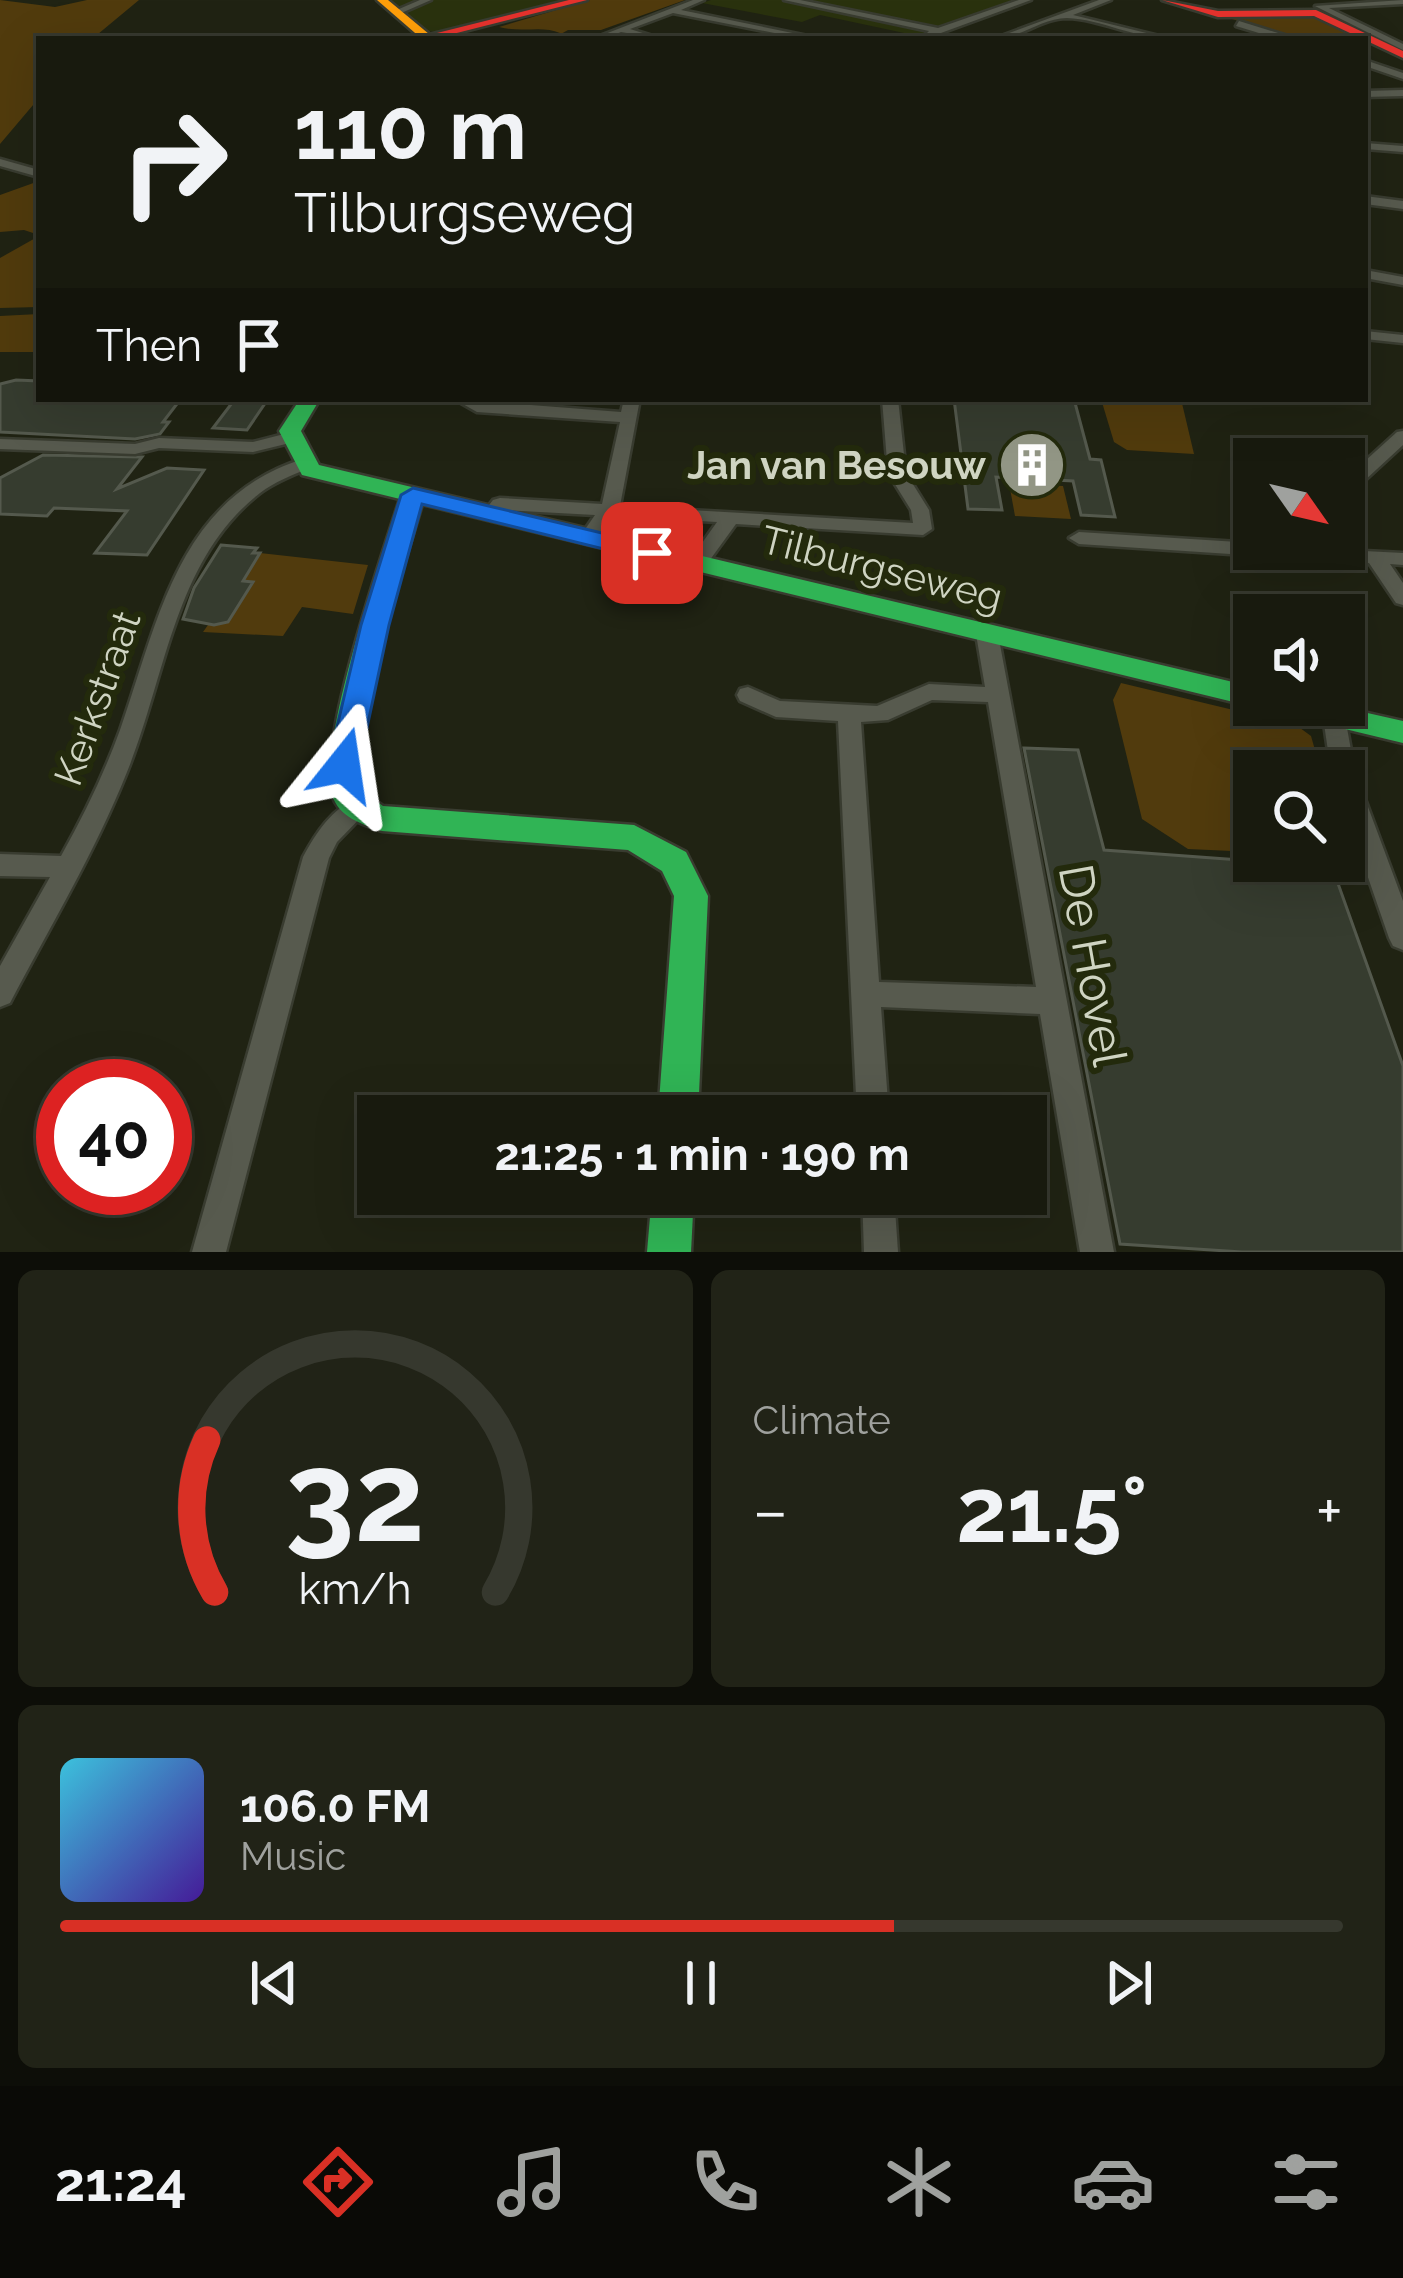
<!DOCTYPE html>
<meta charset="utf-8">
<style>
body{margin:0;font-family:Raleway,sans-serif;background:#212317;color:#f1f3f6;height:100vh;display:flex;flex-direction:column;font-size:45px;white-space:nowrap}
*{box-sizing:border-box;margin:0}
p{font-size:39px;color:#9fa19e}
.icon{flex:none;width:66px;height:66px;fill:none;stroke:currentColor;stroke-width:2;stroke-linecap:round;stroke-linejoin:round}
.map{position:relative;height:1252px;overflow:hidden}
.drawer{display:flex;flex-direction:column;gap:18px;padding:18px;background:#0d0e08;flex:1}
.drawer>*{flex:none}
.guide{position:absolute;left:36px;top:36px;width:1332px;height:366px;border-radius:0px;box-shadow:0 12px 48px #0002,0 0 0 3px #36382e;background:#181a0e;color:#f1f3f6;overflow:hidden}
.needle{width:78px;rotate:124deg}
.tools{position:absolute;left:1233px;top:438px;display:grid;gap:24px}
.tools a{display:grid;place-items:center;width:132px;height:132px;border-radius:0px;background:#181a0e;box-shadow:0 12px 48px #0002,0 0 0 3px #36382e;font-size:60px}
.speed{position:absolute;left:36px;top:1059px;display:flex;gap:24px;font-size:60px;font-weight:700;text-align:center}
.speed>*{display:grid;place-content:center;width:156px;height:156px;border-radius:50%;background:#181a0e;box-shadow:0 12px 48px #0002,0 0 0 3px #36382e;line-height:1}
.speed .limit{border:18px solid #d22;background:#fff;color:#111}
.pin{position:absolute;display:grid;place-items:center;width:102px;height:102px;color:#fff;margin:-51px;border-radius:24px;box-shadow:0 6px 18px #0006}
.me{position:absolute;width:132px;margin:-66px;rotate:15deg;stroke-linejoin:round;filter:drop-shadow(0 0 9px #0008)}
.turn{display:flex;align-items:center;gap:42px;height:252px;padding:0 60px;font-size:54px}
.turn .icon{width:156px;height:156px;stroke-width:2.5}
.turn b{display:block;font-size:84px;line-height:102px}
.then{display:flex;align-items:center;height:114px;padding:0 60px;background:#0003;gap:24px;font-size:45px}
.big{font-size:90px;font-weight:700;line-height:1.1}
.drawer .tile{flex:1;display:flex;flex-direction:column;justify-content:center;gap:18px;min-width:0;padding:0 42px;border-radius:18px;background:#212317}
.drawer .dial{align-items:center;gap:0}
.dial svg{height:312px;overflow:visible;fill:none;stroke:#36382e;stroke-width:7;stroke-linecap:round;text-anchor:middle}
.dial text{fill:#f1f3f6;stroke:none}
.song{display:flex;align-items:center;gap:36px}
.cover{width:144px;height:144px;border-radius:18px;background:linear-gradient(135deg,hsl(190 70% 55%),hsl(260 70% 35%))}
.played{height:12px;border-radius:6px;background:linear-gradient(90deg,#d93025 65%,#36382e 65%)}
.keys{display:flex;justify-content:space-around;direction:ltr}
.heat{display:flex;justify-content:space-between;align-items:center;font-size:66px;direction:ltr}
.drawer .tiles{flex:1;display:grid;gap:18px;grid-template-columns:1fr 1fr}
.tile:last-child{grid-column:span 2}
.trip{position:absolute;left:357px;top:1095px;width:690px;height:120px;border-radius:0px;background:#181a0e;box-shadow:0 12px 48px #0002,0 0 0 3px #36382e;font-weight:700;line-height:120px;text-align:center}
.tabs{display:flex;height:192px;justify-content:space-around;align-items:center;background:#0a0a06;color:#9fa19e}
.tabs .icon{width:84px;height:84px}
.tabs .on{color:#d93025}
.tabs b{font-size:54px;color:#f1f3f6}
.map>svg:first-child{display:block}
.built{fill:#2a320e}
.green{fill:#513b0d}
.building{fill:#363c2f;stroke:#54594d;stroke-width:3}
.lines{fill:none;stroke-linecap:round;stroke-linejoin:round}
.street-casing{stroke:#393c30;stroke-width:5}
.fast-casing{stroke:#393c30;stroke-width:5}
.slow-casing{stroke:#393c30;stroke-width:5}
.jam-casing{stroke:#393c30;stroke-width:5}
.street{fill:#575a4e;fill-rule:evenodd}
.fast{fill:#30b455;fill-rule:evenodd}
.slow{fill:#ff9f0a;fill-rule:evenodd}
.jam{fill:#e5322d;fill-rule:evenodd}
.route{fill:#1a73e8;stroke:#114b97;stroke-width:3}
.labels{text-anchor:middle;stroke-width:12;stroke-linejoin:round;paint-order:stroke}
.poi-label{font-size:39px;font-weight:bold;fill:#cfd4c2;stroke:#232a0c;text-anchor:end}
.street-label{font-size:39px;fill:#cfd4c2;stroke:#232a0c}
.near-street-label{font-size:48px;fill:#cfd4c2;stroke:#232a0c}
</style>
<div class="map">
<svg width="1403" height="1252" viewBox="0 0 1403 1252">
<rect width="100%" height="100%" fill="#202313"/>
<g class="built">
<path d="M386 0H576L442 32 426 31Z"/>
<path d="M711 0H1020L918 36 820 15 802 22 702 3Z"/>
</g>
<g class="green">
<path d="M0 0 55 7 87 0H139L92 39H39V98L0 144Z"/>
<path d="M590 0H685L601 30H568L552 39 560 33C543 25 523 33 499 27Z"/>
<path d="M1317 17 1362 39H1298L1232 19Z"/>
<path d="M39 181V235L24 230 0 232V195Z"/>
<path d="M39 236V307L0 308V258Z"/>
<path d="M39 314V348L34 352H0V316Z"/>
<path d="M1101 399H1181L1194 454 1127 450 1114 442Z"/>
<path d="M1009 483 1063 486 1071 519 1015 516Z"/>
<path d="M260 553 368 565 353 614 302 607 283 636 203 632 208 625 229 622 253 582 244 581Z"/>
<path d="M1121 683 1296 725 1311 736 1321 771H1254V852L1188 849 1142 819 1113 700Z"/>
</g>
<g class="building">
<path d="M16 380 39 381V399L180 400 163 422H169L160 434 135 439 0 432V384Z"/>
<path d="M235 399H268L247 430 213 428Z"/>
<path d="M954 399H1074L1090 459 1101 460 1115 517 1081 515 1073 481 996 477 1002 510 968 509Z"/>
<path d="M43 455 142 457 117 489 167 468 204 470 147 555 95 553 127 511 54 508 47 516 0 514V478Z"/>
<path d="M221 545 257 548 253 553H260L243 581 253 582 228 622 214 625 183 619 194 588Z"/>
<path d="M1024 748 1078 750 1104 850 1254 861H1330L1403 1066V1252H1242L1120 1244Z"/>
</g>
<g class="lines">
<defs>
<g id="street">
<path d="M420 0H431L399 14 392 12Z"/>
<path d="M693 0H704L681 10 822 39H805L673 13 630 29 662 39 621 32 604 39H592Z"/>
<path d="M784 0H800L938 28 1019 0H1031L930 37 926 34 929 31Z"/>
<path d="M1099 0H1111L1073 15 1171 39C1136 39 1101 19 1067 18 1042 18 1019 39 993 39Z"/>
<path d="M1403 0V4L1329 8 1403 44V50L1315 6Z"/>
<path d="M1239 21 1291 37 1292 39H1279L1236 26Z"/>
<path d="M1365 60 1403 73V79L1365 66Z"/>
<path d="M1403 90V96L1365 97V91Z"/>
<path d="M1365 143 1403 146V152L1365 149Z"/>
<path d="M0 159 39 170V177L0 166Z"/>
<path d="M1365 196 1403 201V209L1365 204Z"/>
<path d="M1365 270 1403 277V285L1365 278Z"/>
<path d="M1365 331 1403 335V343L1365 339Z"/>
<path d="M454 399 621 412 624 399H640L620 506 913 523 911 510 888 473 882 399H898L906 473 929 510 932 529 923 535 736 524 704 568 697 570 687 564 717 522 613 516 596 542 589 544 579 538 595 515 505 510 498 518H484L482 514 493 500 500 498 602 504 620 422 477 412Z"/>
<path d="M1403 431V445L1350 494 1344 495V480L1397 432Z"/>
<path d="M292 432 298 433V441L253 452 159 448 135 454 0 449V439L135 444 159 438 253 442Z"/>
<path d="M303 459 309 460V468C293 475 274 482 260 493 174 560 166 677 127 772 95 852 50 927 10 1003L0 1007V966L50 877 0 876V854L61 856C84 815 104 774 120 730 158 622 178 498 303 459Z"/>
<path d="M1344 519 1353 525 1364 551 1403 553V565L1390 564 1403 583V605L1396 603 1369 563 1079 544 1069 538 1079 532 1254 543V549H1344Z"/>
<path d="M987 627 998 634 1114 1252H1080L1040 1014 881 1007 889 1116H857L838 721 776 717 740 701 737 695 740 689 748 687 780 701 877 706 929 684 985 687 976 634ZM932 700 988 702 1036 987 879 982 861 722 888 720Z"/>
<path d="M1334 709 1342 711 1345 717 1355 772 1403 901V950L1393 946 1389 938 1344 808V771H1331L1323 717 1326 711Z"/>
<path d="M358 798 367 801 370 808 337 842 329 858 226 1252H192L303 857C316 833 332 808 358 798Z"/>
<path d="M862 1194H894L898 1252H864Z"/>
</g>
<g id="fast">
<path d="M300 399H320L301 431 319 465 1254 687V705H1261L1254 707 422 504C399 584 354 709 362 791L383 806 634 825 686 852 708 896 698 1116H658L674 896 662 871 628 850 382 831C361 824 339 817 332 795 316 749 383 552 400 499L302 475 279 431Z"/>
<path d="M1272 705H1332L1403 721V743L1287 715 1277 712Z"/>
<path d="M652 1194H694L691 1252H647Z"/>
</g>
<path id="slow" d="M377 0H388L435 39H422Z"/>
<g id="jam">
<path d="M569 0H587L433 39 421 37Z"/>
<path d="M1162 0 1218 11 1316 10 1403 51V58L1314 16 1218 17Z"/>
</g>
</defs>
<use href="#street" class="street-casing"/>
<use href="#fast" class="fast-casing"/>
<use href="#slow" class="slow-casing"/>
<use href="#jam" class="jam-casing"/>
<use href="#street" class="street"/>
<use href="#fast" class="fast"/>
<use href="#slow" class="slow"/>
<use href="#jam" class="jam"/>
</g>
<path class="route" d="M413 488 661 547 665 553 652 561 422 504 389 625 359 765 355 773H333L328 765 361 625 401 495Z"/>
<defs>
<symbol id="building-disc" viewBox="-11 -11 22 22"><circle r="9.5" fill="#929685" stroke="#232a0c"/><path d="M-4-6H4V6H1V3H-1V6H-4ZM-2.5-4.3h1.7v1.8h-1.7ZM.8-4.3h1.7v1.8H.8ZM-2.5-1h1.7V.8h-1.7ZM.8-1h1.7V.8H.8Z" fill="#fff"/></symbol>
</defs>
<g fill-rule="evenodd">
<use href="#building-disc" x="994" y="427" width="76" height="76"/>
</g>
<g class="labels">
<g class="poi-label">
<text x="986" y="479">Jan van Besouw</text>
</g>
<g class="street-label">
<text transform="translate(882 568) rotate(14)" y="14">Tilburgseweg</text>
<text transform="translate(97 698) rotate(-70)" y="14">Kerkstraat</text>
</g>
<g class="near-street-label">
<text transform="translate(1093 965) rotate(80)" y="17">De Hovel</text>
</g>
</g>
</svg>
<div class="tools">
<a><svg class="needle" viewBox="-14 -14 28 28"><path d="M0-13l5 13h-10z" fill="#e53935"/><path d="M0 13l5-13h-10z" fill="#9fa19e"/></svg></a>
<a><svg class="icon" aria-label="sound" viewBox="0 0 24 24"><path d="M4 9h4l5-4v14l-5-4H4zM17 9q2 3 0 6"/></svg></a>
<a><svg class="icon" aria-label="search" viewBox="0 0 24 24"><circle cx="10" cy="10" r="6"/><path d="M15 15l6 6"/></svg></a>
</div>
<div class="speed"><div class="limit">40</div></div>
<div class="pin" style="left:652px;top:553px;background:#d93025"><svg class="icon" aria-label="arrive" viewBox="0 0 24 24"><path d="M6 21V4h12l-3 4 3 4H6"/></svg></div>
<svg class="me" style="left:344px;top:765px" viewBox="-20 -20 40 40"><path d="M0-17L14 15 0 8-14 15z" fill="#1a73e8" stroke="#fff" stroke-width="4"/></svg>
<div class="trip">21:25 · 1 min · 190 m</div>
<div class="guide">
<div class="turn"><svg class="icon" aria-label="right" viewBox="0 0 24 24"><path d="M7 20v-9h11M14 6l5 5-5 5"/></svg><div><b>110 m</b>Tilburgseweg</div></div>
<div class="then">Then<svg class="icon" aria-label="arrive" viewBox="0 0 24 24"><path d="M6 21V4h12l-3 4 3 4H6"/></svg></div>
</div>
</div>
<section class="drawer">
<div class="tiles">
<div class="tile dial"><svg viewBox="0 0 100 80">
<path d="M14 69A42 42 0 1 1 86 69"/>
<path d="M14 69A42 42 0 0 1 12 30" stroke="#d93025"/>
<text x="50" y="56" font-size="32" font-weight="700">32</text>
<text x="50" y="72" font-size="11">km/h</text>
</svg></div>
<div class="tile"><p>Climate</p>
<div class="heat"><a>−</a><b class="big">21.5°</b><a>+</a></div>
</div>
<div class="tile">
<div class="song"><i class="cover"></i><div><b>106.0 FM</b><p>Music</p></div></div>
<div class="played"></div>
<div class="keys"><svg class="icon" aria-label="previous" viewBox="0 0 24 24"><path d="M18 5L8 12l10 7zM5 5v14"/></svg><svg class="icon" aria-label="pause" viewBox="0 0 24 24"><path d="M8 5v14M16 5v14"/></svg><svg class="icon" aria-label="next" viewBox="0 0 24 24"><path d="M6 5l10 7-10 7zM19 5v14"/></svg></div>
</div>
</div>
</section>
<nav class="tabs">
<b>21:24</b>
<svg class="icon on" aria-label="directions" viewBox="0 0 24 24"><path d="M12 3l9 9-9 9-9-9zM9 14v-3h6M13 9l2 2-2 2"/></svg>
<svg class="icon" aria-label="music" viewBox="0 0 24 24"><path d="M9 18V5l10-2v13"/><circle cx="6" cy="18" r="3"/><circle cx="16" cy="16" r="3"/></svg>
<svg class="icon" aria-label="phone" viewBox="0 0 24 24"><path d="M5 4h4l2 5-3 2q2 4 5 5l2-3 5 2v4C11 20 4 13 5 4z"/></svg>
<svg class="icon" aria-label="climate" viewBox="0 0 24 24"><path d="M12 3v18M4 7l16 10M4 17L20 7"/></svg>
<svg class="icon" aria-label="car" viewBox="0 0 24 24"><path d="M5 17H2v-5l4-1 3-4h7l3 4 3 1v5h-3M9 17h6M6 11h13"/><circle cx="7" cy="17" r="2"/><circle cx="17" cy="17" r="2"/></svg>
<svg class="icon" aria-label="filters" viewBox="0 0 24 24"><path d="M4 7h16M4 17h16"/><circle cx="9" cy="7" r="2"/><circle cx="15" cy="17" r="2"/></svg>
</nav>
